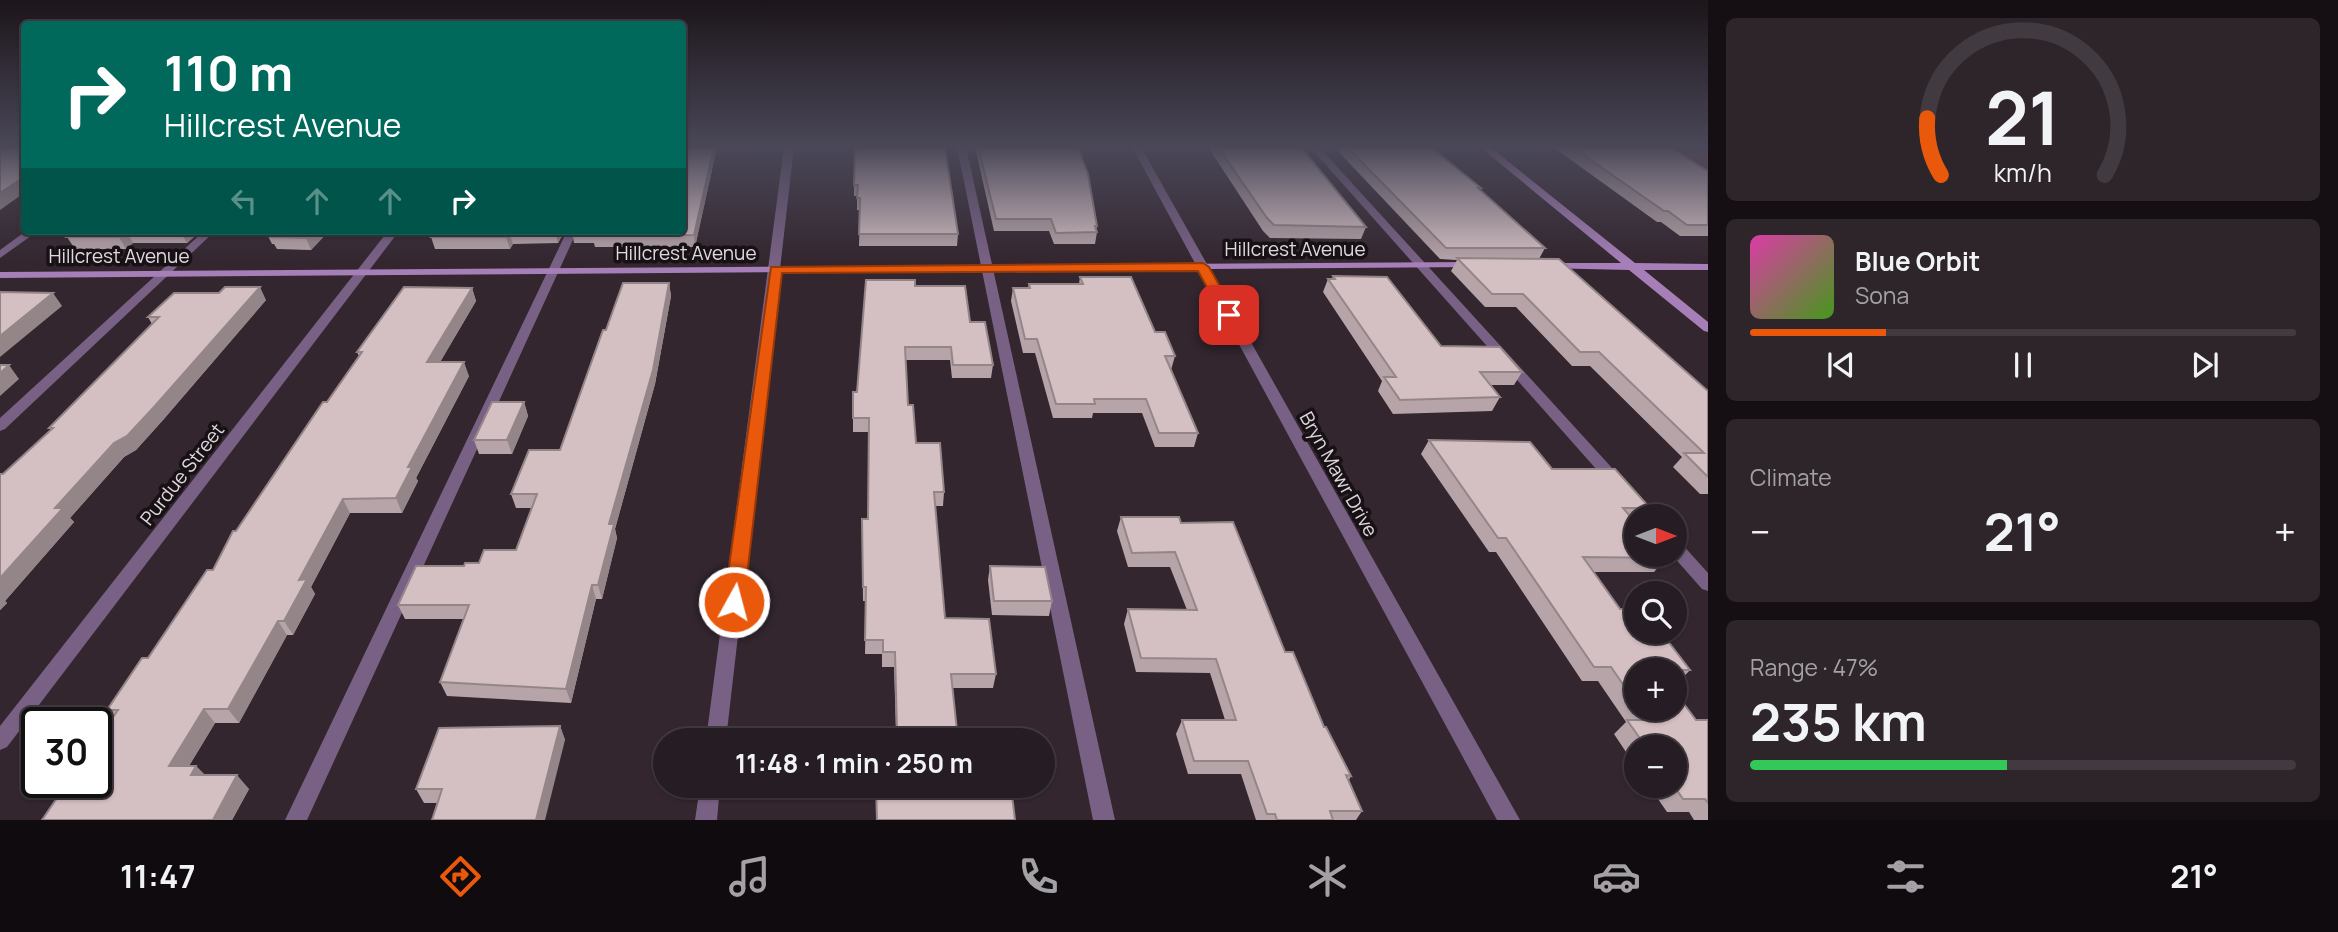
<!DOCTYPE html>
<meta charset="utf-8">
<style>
body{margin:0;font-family:Manrope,sans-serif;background:#2e252b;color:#f1f3f6;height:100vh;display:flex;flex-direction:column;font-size:26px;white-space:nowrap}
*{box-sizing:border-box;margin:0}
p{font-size:23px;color:#a4a1a6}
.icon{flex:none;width:38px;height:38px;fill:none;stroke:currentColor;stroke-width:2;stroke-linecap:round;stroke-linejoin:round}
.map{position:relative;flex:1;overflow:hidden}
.sheet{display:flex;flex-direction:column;gap:18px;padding:18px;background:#150f13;width:630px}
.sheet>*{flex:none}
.top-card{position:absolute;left:21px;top:21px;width:665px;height:214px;border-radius:7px;box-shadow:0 2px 5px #0004,0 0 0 2px #423a41;background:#00695c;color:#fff;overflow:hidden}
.needle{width:46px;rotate:90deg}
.tools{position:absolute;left:1624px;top:504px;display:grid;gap:14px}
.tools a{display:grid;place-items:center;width:63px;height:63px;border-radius:50%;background:#261c23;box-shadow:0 2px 5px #0004,0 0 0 2px #423a41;font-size:35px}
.speed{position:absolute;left:21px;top:707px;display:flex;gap:14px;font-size:35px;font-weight:700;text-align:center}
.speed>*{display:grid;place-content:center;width:91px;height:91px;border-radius:50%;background:#261c23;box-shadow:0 2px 5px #0004,0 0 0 2px #423a41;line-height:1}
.speed .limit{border:4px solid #111;border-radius:10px;background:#fff;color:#111}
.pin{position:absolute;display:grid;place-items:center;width:60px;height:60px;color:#fff;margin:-30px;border-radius:14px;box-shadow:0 4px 10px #0006}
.me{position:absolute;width:77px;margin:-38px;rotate:7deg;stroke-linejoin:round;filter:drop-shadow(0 0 5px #0008)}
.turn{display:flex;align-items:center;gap:24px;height:147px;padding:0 28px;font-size:32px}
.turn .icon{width:91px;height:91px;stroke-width:2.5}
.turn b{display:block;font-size:49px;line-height:60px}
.lanes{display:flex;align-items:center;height:66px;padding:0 28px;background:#0003;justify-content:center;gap:35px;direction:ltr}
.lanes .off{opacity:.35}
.big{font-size:52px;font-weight:700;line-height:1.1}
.sheet .tile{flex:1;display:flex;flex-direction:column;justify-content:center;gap:10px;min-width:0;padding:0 24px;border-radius:10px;background:#2e252b}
.sheet .dial{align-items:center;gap:0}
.dial svg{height:182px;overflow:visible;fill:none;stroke:#423a41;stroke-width:7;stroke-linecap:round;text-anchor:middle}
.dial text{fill:#f1f3f6;stroke:none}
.song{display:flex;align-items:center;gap:21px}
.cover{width:84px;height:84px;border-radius:10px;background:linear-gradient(135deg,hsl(320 70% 55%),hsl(100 70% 35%))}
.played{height:7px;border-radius:4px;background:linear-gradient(90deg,#ea580c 25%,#423a41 25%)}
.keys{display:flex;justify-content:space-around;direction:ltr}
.heat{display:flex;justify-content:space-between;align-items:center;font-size:38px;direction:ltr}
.charge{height:10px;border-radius:5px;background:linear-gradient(90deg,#34c759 47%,#423a41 0)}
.trip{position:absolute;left:653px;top:728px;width:402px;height:70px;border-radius:35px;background:#261c23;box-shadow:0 2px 5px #0004,0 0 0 2px #423a41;font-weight:700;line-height:70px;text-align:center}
.menu{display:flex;height:112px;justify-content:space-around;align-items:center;background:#0f0b0e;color:#a4a1a6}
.menu .icon{width:49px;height:49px}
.menu .active{color:#ea580c}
.menu b{font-size:32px;color:#f1f3f6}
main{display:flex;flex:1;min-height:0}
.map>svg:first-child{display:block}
.green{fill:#6f4440}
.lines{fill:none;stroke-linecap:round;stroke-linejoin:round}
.lane{fill:#796185;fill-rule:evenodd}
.street{fill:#796185;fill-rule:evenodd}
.secondary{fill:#a67fb8;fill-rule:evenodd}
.wall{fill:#b6a4a8}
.shaded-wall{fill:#948688}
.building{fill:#d4bfc3;stroke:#948688;stroke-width:2}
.route{fill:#ea580c;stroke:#983908;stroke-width:2}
.labels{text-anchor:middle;stroke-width:7;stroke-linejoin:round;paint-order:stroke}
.street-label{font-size:19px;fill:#e0d8dd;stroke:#171115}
</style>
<main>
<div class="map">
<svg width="1708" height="820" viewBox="0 0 1708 820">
<rect width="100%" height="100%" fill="#33262f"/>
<path class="green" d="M1658 147H1708V178Z"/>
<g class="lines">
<g class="lane">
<path d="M957 147H966L1115 820H1093Z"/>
<path d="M1310 147H1319L1623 480 1626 484 1623 488H1613Z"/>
<path d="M204 231H215L5 429 0 431V418Z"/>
<path d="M567 231H577L307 820H285Z"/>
<path d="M1675 541 1681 543 1708 573V591L1702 589 1672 555H1675Z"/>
</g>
<g class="street">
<path d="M784 147H794L726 740H706Z"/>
<path d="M1132 147H1141L1520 820H1497Z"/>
<path d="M26 231H38L0 258V250Z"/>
<path d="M388 231H399L7 747 0 750V726Z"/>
<path d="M700 786H720L717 820H695Z"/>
</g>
<g class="secondary">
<path d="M1480 147H1490L1635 263 1708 264V270H1644L1708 322V332L1704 331 1629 270 1544 268V264L1548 263H1621Z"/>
<path d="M1472 262 1476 263V267L0 278V272Z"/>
</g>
</g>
<g class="wall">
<path d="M717 147 695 247H595L594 243H574L572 231Z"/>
<path d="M858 147H945L958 234 957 246H859L860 210H857V196H854V185Z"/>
<path d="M975 147H1078L1097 226 1096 230 1097 232 1095 244H1054L1049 231H994Z"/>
<path d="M1208 147H1301L1366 227 1361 239 1270 238 1263 231Z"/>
<path d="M1334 147H1431L1481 188 1480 190 1545 248 1539 259 1708 391V494H1700L1673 467 1682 457 1590 366H1572L1516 307H1485L1451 271 1457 260 1440 259Z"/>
<path d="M1553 147H1670L1708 171V236H1680L1661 222H1657Z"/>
<path d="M74 231H201L187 243H133L126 249H75L67 237Z"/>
<path d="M329 231 311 250 277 249 274 244H272L266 232Z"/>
<path d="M435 231H565L558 243 513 244 510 249H435L431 237Z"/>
<path d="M1333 276 1441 346 1522 372 1514 385H1491L1500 397 1492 411 1393 414 1378 391 1382 381 1323 292 1328 279H1332Z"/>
<path d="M1080 277 1155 332 1175 356 1171 370 1198 433 1194 447H1155L1142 413H1093L1092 418H1053L1035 353H1023L1011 301 1013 288H1028L1029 284H1079Z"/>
<path d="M669 283 671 296 655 384 615 529 617 538 602 599H596L571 703 447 696 440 682 464 619H405L398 605 464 566 479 563 516 550 532 508H516L511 494 560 450 606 330Z"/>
<path d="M915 286 970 322 993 365 991 378H952L950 360H906L908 405 916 443 944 492 943 506H935L945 618 996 674 993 688H953L896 732 894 667H882V654H865L866 601H863L862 519H868L869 432H853V392H857Z"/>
<path d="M472 288 476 301 440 362 469 376 416 478 418 481 402 513H350L311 587 315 594 293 635H287L239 723H215L189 766H196L205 775 249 789 232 820 113 717 107 710 148 658 213 570 236 531 359 356 357 352Z"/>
<path d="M266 300 163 420 136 450 124 457 70 518 74 522 5 601 7 603 0 610V474H3L51 430 49 428 152 324 148 317Z"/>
<path d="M524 402 528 416 512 454H479L474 440Z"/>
<path d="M1429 440 1552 469 1650 508 1643 516H1636V522H1635L1666 558 1654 572H1593L1620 609 1651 640 1690 670 1677 684H1675V670H1636V709H1675L1696 720H1708V820H1694L1689 812H1667L1649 786H1675V747H1636V767L1614 734 1626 722 1598 681H1582L1496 552H1489L1421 454Z"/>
<path d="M1121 517 1181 523 1285 652 1324 727 1351 776 1349 780 1362 811 1356 820H1256L1241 774H1188L1176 734 1182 720H1225L1210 673 1136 672 1124 624 1128 609 1187 610 1170 567H1128L1117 531Z"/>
<path d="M990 566 1052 601 1049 616 992 615 988 580Z"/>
<path d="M560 726 565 740 438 803H424L416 789Z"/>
</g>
<g class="shaded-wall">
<path d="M714 147H717L695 247 694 235Z"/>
<path d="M24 177V193L0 210V193Z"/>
<path d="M126 231 133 243 126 249 119 237Z"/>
<path d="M180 231H201L187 243Z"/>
<path d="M313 231H329L311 250 306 238Z"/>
<path d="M556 231H565L558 243 555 232Z"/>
<path d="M509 232 513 244 510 249 506 237Z"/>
<path d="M669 283 671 296 655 384 615 529 617 538 602 599 598 585 609 524Z"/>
<path d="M260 287 266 300 163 420 136 450 124 457 70 518 74 522 5 601 7 603 0 610V578L55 508Z"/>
<path d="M472 288 476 301 432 376 427 362Z"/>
<path d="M53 293 62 306 0 357V336Z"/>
<path d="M464 362 469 376 416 478 418 481 402 513 396 498 408 467Z"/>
<path d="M9 365 19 379 0 396V373Z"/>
<path d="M524 402 528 416 512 454 507 440Z"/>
<path d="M343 499 350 513 311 587 315 594 293 635 284 621 299 580Z"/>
<path d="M592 585 596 599 571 703 566 689Z"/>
<path d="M278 621 287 635 239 723 228 709Z"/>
<path d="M204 709 215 723 181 779 169 766Z"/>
<path d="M560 726 565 740 545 820H536Z"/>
<path d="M196 766 208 779 191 775Z"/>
<path d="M237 775 249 789 232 820H216L214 818Z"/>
</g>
<g class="building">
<path d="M0 147H24V177L0 193Z"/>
<path d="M682 147H714L694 235 592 236 594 231H572H682Z"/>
<path d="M859 147H945L958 234H859L860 198H857L858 185H854L855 149H860Z"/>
<path d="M978 147H1078L1088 174 1097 226H1095L1097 232 1056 233 1051 219H996Z"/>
<path d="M1218 147H1301L1366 227 1274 225 1267 218Z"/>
<path d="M1347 147H1431L1481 188H1478L1545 248H1446Z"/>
<path d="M1572 147H1670L1708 171V225H1687L1668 211H1664Z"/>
<path d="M75 231H126L119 237H67Z"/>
<path d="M267 231H313L306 238 271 237 277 232H266Z"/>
<path d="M435 231H556L509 232 506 237H431Z"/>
<path d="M1457 258 1559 259 1708 391V477L1684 453H1704L1599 352H1580L1523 294H1492Z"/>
<path d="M1333 276 1387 277 1441 346 1500 347 1522 372H1480L1500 397 1400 400 1384 377H1396L1328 279H1335Z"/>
<path d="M1080 277H1131L1155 332H1165L1175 356H1165L1198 433H1159L1146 399H1094L1095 404H1056L1037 339H1025L1013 288H1030L1029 284H1083Z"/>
<path d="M866 280H915V286H965L970 322H985L993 365H953L951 347H905L908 405H913L916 443H940L944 492H934L945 618 989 619 996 674H951L957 731 1003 730 1005 740H862L863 733 897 732 895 652H883V640H865L866 587H863L862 519H868L869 418H853V392H857Z"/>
<path d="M623 283H669L653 370 609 524H614L598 585H592L566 689 440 682 469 605H398L416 566H464L465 563H479L484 550H516L537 494H511L529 450H560L603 330H606Z"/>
<path d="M225 287H260L154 407 127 436 114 443 55 508H63L0 578V474H3L53 428H49L159 317H148L174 293H219Z"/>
<path d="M404 287 472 288 427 362H464L408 467H412L396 498 343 499 299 580 307 579 284 621H278L228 709H204L169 766H196L191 775H237L214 818H224L223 820H42L68 782H96V741L118 710H107L142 658H148L207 570H213L233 531H236L323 402H327L362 352H357Z"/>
<path d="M0 292 53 293 0 336Z"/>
<path d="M0 365H9L0 373Z"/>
<path d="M492 402H524L507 440H474Z"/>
<path d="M1429 440 1530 442 1552 469H1615L1650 508H1623L1636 523V555H1663L1666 558 1583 557 1620 609H1627L1636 621V632H1645L1651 640H1667L1690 670H1636V703L1611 667H1594L1506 538H1498Z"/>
<path d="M1121 517H1179L1181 523 1233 522 1285 652H1293L1324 727H1326L1351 776 1346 775 1362 811H1330L1333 820H1277L1275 814H1267L1248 761H1194L1182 720H1236L1216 659 1141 658 1128 609 1197 610 1175 552 1132 553Z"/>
<path d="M990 566 1045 567 1052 601H994Z"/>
<path d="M1675 692 1696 720H1708V803L1705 799H1683L1674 786H1675V747H1646L1627 720H1648L1640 709H1675Z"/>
<path d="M560 726 536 820H432L442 789H416L439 728Z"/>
<path d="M876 786H1011L1015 820H877Z"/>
</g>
<linearGradient id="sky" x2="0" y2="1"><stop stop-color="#1c151a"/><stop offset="0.56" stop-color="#4a4758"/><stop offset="1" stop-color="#4a4758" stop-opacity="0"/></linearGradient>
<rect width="1708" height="262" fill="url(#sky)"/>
<path class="route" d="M1203 263 1209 267 1236 315 1234 318H1224L1198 271 782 273 744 602 741 607 734 610 727 607 724 602 771 267Z"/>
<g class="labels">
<g class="street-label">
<text x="1295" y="256">Hillcrest Avenue</text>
<text x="686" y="260">Hillcrest Avenue</text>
<text x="119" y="263">Hillcrest Avenue</text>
<text transform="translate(182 474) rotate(-52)" y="7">Purdue Street</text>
<text transform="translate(1339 474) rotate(61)" y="7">Bryn Mawr Drive</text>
</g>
</g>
</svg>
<div class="tools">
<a><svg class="needle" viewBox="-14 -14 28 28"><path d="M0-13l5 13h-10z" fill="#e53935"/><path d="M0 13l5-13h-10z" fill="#a4a1a6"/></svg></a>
<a><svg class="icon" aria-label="search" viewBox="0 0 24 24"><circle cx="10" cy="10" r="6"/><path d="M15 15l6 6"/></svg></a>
<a>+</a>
<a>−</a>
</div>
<div class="speed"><div class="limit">30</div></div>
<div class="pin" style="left:1229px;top:315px;background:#d93025"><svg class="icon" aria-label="arrive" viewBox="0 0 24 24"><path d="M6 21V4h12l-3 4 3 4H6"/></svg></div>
<svg class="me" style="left:734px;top:602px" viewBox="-20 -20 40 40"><circle r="17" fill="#ea580c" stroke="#fff" stroke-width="3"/><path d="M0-11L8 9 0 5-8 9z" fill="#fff"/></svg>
<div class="trip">11:48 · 1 min · 250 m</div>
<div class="top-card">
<div class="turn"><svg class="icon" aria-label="right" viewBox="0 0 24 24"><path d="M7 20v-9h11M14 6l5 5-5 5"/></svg><div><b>110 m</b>Hillcrest Avenue</div></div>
<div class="lanes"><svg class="icon off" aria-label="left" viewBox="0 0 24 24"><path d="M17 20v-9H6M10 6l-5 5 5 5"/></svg><svg class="icon off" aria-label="ahead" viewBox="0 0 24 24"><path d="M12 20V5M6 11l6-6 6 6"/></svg><svg class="icon off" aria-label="ahead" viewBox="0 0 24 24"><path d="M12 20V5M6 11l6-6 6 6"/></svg><svg class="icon" aria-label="right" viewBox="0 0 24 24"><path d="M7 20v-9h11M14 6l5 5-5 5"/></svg></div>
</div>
</div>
<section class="sheet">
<div class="tile dial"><svg viewBox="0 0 100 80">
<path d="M14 69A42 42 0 1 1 86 69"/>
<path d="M14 69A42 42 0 0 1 8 44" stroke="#ea580c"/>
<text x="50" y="56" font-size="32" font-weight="700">21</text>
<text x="50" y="72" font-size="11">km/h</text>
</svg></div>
<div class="tile">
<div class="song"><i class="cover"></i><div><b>Blue Orbit</b><p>Sona</p></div></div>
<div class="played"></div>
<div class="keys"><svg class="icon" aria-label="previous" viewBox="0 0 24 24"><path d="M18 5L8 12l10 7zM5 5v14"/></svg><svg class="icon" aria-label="pause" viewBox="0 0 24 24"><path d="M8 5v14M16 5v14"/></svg><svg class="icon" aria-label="next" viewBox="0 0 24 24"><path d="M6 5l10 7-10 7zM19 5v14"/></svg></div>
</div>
<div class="tile"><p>Climate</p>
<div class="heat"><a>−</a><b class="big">21°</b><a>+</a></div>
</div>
<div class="tile"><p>Range · 47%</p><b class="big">235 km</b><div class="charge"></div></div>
</section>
</main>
<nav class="menu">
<b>11:47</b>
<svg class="icon active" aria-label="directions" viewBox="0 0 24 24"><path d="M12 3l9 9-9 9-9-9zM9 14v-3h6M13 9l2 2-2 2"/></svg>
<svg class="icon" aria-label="music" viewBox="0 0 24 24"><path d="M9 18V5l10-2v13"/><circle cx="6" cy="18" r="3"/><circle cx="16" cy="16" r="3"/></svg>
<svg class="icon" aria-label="phone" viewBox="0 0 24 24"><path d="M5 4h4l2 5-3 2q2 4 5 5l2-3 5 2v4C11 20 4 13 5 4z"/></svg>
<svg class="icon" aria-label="climate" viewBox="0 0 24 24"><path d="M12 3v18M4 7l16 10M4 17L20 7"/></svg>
<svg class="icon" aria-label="car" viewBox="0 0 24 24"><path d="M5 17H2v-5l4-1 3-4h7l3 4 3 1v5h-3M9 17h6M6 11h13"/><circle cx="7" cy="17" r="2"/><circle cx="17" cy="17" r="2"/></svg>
<svg class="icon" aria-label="filters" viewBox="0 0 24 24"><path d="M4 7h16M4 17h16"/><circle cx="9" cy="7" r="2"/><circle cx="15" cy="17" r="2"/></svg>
<b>21°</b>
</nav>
